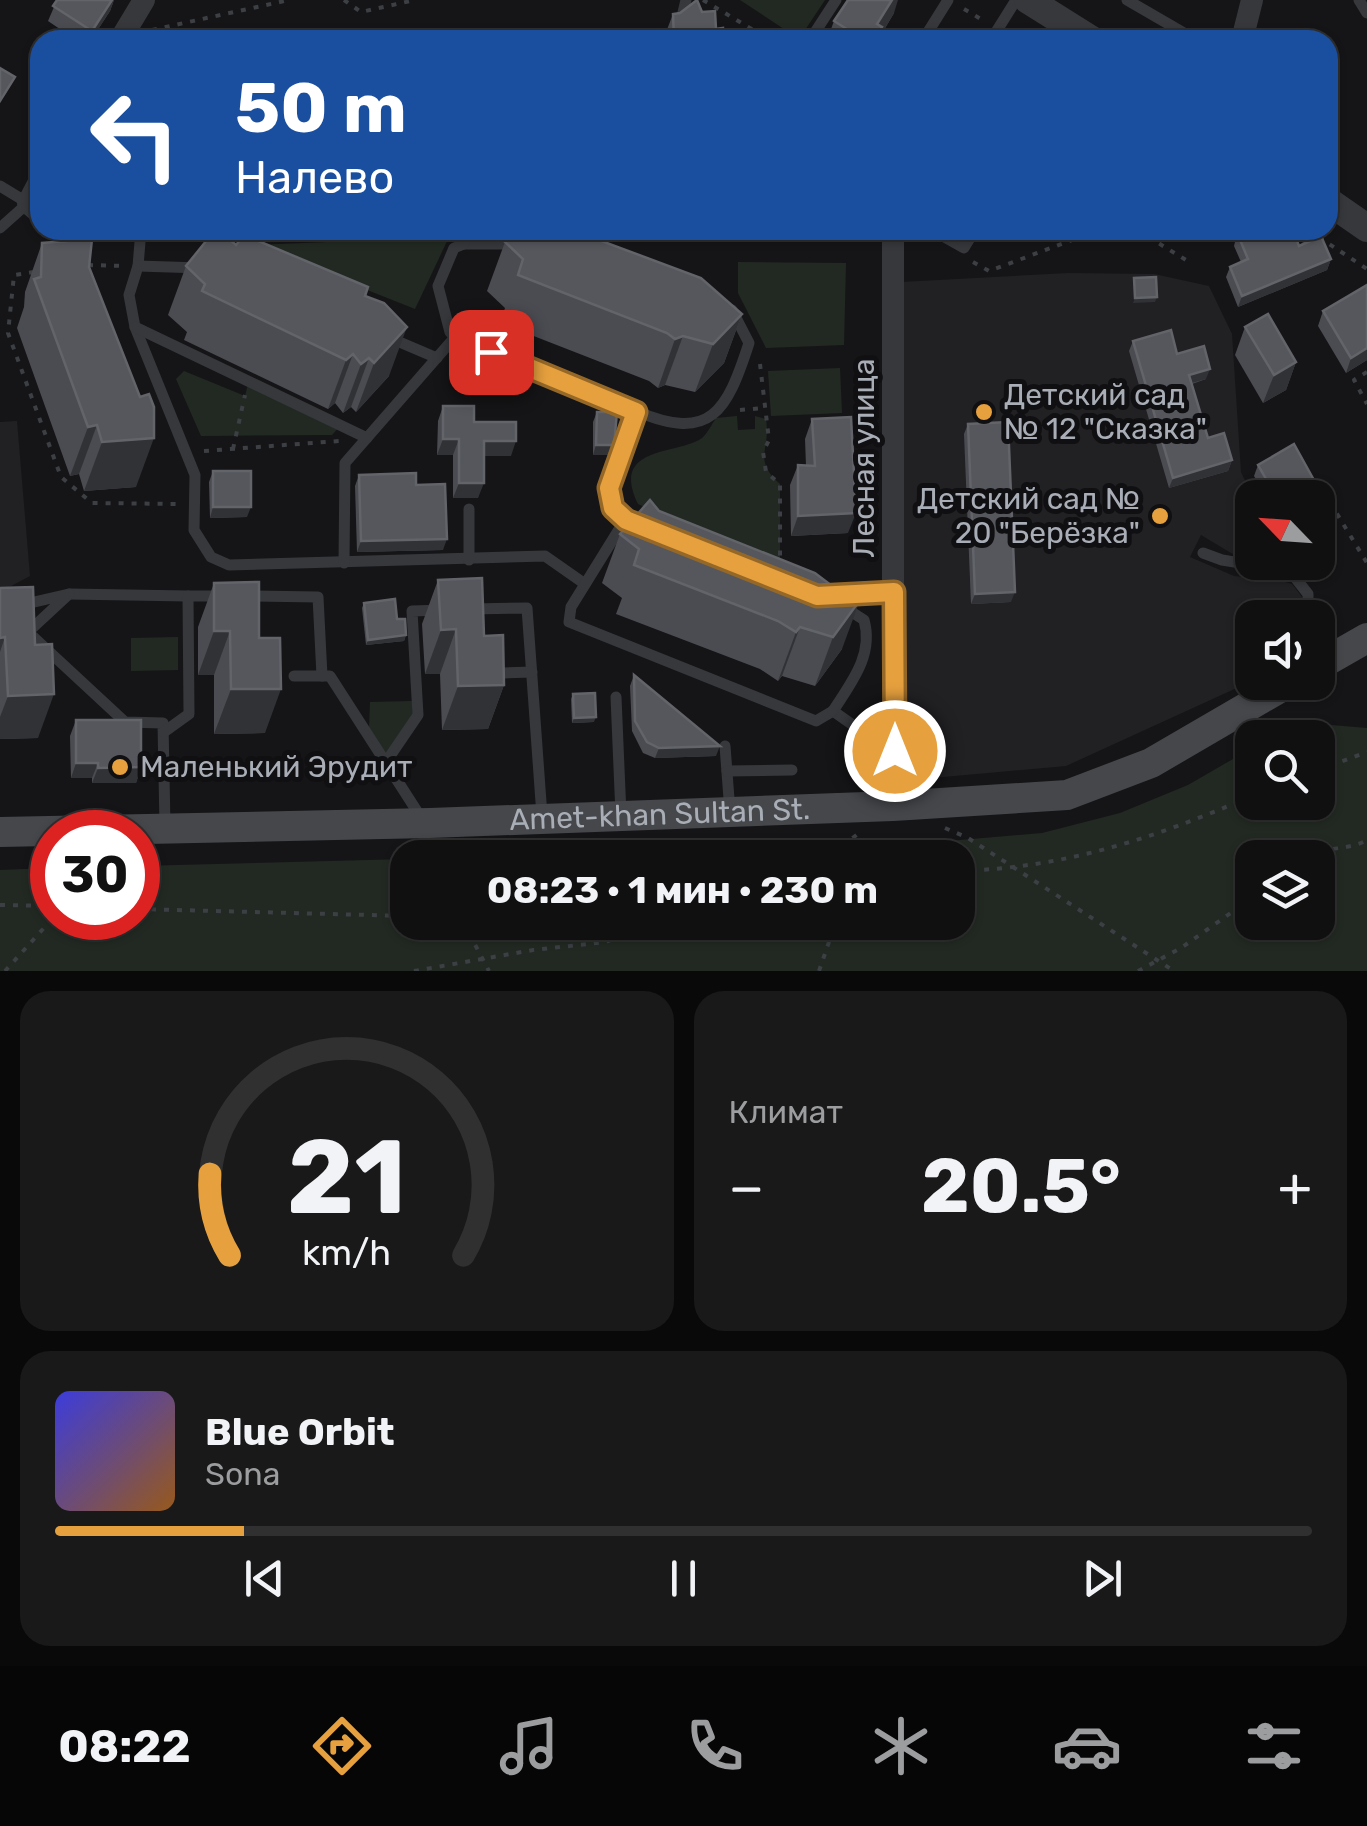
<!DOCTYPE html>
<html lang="ru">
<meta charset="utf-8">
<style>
body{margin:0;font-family:Rubik,sans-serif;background:#19191a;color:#f1f3f6;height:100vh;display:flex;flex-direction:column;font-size:38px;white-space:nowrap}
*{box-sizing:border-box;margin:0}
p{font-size:32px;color:#9c9d9f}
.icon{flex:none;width:55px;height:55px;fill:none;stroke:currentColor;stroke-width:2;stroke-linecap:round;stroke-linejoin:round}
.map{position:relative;height:971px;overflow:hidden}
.drawer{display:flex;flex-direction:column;gap:20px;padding:20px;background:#090909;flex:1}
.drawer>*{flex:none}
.guide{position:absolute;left:30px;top:30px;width:1308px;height:210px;border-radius:30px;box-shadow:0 2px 8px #0004,0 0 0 2px #303031;background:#1a4fa0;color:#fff;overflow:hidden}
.needle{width:65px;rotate:295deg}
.tools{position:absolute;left:1235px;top:480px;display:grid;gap:20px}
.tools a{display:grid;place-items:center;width:100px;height:100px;border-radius:20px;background:#101011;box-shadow:0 2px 8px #0004,0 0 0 2px #303031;font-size:50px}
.speed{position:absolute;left:30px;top:810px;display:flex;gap:20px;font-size:50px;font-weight:700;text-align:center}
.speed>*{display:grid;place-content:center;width:130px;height:130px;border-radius:50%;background:#101011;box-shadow:0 2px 8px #0004,0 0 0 2px #303031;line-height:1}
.speed .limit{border:15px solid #d22;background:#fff;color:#111}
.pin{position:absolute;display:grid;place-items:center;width:85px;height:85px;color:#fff;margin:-42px;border-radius:20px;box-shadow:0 5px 15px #0006}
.me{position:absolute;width:110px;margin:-55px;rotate:0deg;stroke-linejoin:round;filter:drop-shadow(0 0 8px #0008)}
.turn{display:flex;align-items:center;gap:35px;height:210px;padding:0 40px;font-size:45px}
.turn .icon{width:130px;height:130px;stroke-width:2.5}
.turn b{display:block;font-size:70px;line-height:85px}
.big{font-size:75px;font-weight:700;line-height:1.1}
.drawer .widget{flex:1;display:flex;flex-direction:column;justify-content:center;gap:15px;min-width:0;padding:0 35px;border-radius:30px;background:#19191a}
.drawer .dial{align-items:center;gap:0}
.dial svg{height:260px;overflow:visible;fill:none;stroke:#303031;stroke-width:7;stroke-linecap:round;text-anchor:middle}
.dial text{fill:#f1f3f6;stroke:none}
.song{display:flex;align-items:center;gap:30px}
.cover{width:120px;height:120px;border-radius:15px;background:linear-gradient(135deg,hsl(240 70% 55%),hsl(30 70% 35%))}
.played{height:10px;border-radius:5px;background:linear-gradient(90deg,#e6a03e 15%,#303031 15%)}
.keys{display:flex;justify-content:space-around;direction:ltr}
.heat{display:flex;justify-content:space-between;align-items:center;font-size:55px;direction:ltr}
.drawer .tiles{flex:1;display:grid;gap:20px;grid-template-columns:1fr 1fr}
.widget:last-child{grid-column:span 2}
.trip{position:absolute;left:390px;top:840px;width:585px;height:100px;border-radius:30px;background:#101011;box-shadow:0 2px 8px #0004,0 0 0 2px #303031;font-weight:700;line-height:100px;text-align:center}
.menu{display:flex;height:160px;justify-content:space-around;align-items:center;background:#060607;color:#9c9d9f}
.menu .icon{width:70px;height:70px}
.menu .on{color:#e6a03e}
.menu b{font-size:45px;color:#f1f3f6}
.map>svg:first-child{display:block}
.built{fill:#212124}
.green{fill:#222922;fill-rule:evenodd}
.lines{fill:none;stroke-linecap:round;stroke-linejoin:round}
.path{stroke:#3c3f43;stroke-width:4;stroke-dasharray:5 8;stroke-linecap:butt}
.service{stroke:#36383c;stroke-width:11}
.minor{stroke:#36383c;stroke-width:22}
.tertiary{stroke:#36383c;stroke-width:28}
.secondary{stroke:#45474b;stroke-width:30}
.wall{fill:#4b4c52}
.shaded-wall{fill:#313236}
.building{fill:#55575c;stroke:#62646a;stroke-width:2.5}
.route-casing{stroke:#966828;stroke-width:25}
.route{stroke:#e6a03e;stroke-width:18}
.poi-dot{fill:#e6a03e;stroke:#101012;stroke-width:4}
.labels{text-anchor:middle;stroke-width:10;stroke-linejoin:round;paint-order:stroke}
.poi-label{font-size:30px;fill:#a8adb6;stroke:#101012;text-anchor:start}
.street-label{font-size:30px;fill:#a8adb6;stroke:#101012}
</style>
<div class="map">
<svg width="1367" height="971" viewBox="0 0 1367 971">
<rect width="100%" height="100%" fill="#151517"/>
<g class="built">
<path d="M1068 273 1154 274 1209 286 1232 334 1241 472 1253 497 1252 557 1236 556 1201 535 1190 557 1234 576 1279 580 1292 584 1302 597V617L1252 618V681L1066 766 899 781 901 282Z"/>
<path d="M17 421 30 576 0 592V422Z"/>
</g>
<g class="green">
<path d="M740 0H825L799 39Z"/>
<path d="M449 237 415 309 254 245Z"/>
<path d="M738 262 846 263 844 345 766 348 738 293Z"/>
<path d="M840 368 842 413 771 416 768 371Z"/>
<path d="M184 371 245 396 248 384 340 426 332 435 201 436 176 379Z"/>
<path d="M737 416 738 430 755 429V416L766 419C771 451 752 459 780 484V573L638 504C609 445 679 455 702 438 707 434 712 424 716 418Z"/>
<path d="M178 637V670L131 671V638Z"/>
<path d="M412 701 413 714 386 755 369 729 370 702Z"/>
<path d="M1331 725 1367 728V971H0V870L52 868V918H138V866L407 859 408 922H958V858L469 857 879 847 1042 833 1120 813 1188 785 1252 748V802H1318V738L1286 737ZM1252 858H1318V922H1252Z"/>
</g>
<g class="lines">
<g class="path">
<path d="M344 0 361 12 415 0"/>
<path d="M703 0 770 40"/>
<path d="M964 9 986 22"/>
<path d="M152 30 289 0"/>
<path d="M1328 160 1330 164"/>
<path d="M570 230H623"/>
<path d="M847 230 872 235"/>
<path d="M1137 230 1186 260"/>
<path d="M1301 230 1300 235 1306 248"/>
<path d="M1308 230 1367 269"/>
<path d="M420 231H445"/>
<path d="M973 262 989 271 1099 230"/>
<path d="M88 265 124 266"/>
<path d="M34 272 14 275 8 333 61 477 92 503 180 504"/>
<path d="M760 364 769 440 763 452 766 472 780 484V561"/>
<path d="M1367 372 1354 380 1367 404"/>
<path d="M740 410 765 408"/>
<path d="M233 449 245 395"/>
<path d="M204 451 339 441"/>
<path d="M1318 511 1331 504 1367 563"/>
<path d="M1318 770 1367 752"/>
<path d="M945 828 968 838 1174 971"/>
<path d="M839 858 840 848 859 833"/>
<path d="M1309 858C1326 845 1348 851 1367 840"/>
<path d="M958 871C1066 868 1154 838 1252 796"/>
<path d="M0 905 52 906"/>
<path d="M138 909 408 916"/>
<path d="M463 922 489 971"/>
<path d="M5 971 53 918"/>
<path d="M414 971 533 950 606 942 651 922"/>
<path d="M819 971 830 939 832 922"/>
<path d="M1138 971 1181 948 1252 898"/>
</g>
<g class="service">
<path d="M1127 0 1196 40"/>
<path d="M1359 0 1367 13"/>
<path d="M680 25 686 0"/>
<path d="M810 40 836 0"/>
<path d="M923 40 948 0"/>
<path d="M991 40 1016 0"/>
<path d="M0 186 28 203 0 228"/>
<path d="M141 230 138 266 129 295 135 327 195 475 194 530 211 557 229 565 545 556 585 584"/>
<path d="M463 230 464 244H516"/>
<path d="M932 230 964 248 975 230"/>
<path d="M464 244 454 248 438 286 450 332 455 337 636 411"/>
<path d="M138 266 201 268"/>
<path d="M135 327 367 438"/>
<path d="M390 338 437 358"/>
<path d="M469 509V560"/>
<path d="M627 520 613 509 609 488 636 411C711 443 727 411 749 343L732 310"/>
<path d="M646 526 627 520 623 523 571 607 569 622 816 721 833 711 867 735 888 779"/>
<path d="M1203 553 1222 560 1290 571 1308 594V618"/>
<path d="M344 563 345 463 455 337"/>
<path d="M69 594 188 596"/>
<path d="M842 595 893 592"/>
<path d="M248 596 318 597 322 676"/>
<path d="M470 609 527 608 542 816"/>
<path d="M0 610 69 594 28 632 125 722 163 723 165 826"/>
<path d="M504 673 532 672"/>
<path d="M294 676H330L422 819"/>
<path d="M616 697 621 815"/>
<path d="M833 711C851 683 874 655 864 620L844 607"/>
<path d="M164 732 189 714 188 596H220"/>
<path d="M725 746 730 812"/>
<path d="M386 762 418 715 412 611 442 610"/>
<path d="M727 771 792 770"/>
</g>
<g class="minor">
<path d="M120 40 144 0"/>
<path d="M1242 40 1252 0"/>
<path d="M40 180 28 203 40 213"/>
<path d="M893 806V230"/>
</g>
<g class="tertiary">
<path d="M1028 0 1092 40"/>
<path d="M1328 201 1367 228"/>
</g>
<g class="secondary">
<path d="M1318 666 1367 638"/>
<path id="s1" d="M0 832 430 823 893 806 1067 795 1151 763 1290 682"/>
</g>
</g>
<g class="wall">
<path d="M57 0H114L110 11 91 40H76L48 21Z"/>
<path d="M702 12 724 40H663L673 14Z"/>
<path d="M894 13 878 40H827L834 21Z"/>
<path d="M1238 230H1293L1299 246 1331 259 1327 270 1238 307 1226 277 1230 267 1241 262 1234 246Z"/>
<path d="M505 242 742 314 724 363 695 392 665 385 658 388 649 381 500 323 505 308 487 291Z"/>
<path d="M42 243 89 267 136 487 84 491 79 474 70 476 17 328 24 307 25 292Z"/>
<path d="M236 245 365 296 389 376 356 412 351 407 343 413 335 403 328 409 184 340 187 332 168 315 186 266Z"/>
<path d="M1323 311 1367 360 1346 373 1318 326Z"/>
<path d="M1245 327 1296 362 1286 390 1263 403 1235 355Z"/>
<path d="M1133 341 1177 354 1206 379 1192 384 1208 438 1232 460 1228 471 1169 488 1129 351Z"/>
<path d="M443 406 511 456H484L478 498H453V455H437L438 421Z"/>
<path d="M597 412 614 445 611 455H593V422Z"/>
<path d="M812 419 848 533 791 536 790 485 798 465 806 466 805 439Z"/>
<path d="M968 424 1011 602 971 604 964 434Z"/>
<path d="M1258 465 1311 492 1304 498H1267L1254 476Z"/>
<path d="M213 471 247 517 210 518 209 482Z"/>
<path d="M359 475 416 485 443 550 357 552 355 486Z"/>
<path d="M659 511 815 573 842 649 815 686 782 676 778 681 760 669 616 614 622 598 602 583 620 534Z"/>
<path d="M1333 545 1329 556 1303 572 1296 562H1318Z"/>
<path d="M438 580 484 636 504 685 488 729 442 730 440 674H425L422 624Z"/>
<path d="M214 583 259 638 265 733 214 734V675H198V627Z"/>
<path d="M0 588 38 738 0 739Z"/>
<path d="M364 603 397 619 406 635 404 641 366 645 362 608Z"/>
<path d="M634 675 716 756 655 758 643 753 632 731 630 686Z"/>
<path d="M573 694 594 722 572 723 571 699Z"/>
<path d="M76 720 141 767 136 783H92V778H71L70 736Z"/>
</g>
<g class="shaded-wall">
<path d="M112 0H114L110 11 91 40H89L92 31Z"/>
<path d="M892 0H898L894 13 878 40H871L877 24Z"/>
<path d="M1331 259 1327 270 1238 307 1242 296Z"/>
<path d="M1157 297 1155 302 1133 303 1135 298Z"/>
<path d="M742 314 724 363 695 392 713 344Z"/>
<path d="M407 327 389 376 356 412 374 363Z"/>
<path d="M683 336 665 385 658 388 675 339Z"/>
<path d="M1367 348V360L1346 373 1351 358Z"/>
<path d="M353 354 335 403 328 409 346 360Z"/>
<path d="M369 358 351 407 343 413 361 364Z"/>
<path d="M1296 362 1286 390 1263 403 1274 375Z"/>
<path d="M1210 369 1206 379 1185 385 1189 375Z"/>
<path d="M97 425 79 474 70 476 88 427Z"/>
<path d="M154 438 136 487 84 491 102 442Z"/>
<path d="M443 439H459L453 455H437Z"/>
<path d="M484 441H516L511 456H478Z"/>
<path d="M596 445H614L611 455H593Z"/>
<path d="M1232 460 1228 471 1169 488 1173 478Z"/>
<path d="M1315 482 1311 492 1302 498 1300 491Z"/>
<path d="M459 483H484L478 498H453Z"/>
<path d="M213 507H251L247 517 210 518Z"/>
<path d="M856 513 848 533 791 536 798 516Z"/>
<path d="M447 539 443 550 357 552 361 541Z"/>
<path d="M1333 545 1329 556 1303 572 1306 562H1318V555Z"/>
<path d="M1015 592 1011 602 971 604 975 594Z"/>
<path d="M860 600 842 649 815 686 833 637Z"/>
<path d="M800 627 782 676 778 681 796 632Z"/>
<path d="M456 629 440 674H425L441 630Z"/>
<path d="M214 631H230L214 675H198Z"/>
<path d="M406 635 404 641 366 645 368 640Z"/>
<path d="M5 637 0 652V638Z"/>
<path d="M504 685 488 729 442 730 458 686Z"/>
<path d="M231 689H281L265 733 214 734Z"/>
<path d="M54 694 38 738 0 739V717L8 696Z"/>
<path d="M596 717 594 722 572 723 574 718Z"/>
<path d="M720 746 716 756 655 758 659 748Z"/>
<path d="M76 763H98L92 778H71Z"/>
<path d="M141 767 136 783H92L98 768Z"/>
</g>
<g class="building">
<path d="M57 0H112L92 31 53 6Z"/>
<path d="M697 0 702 12 715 11 716 29 723 28 724 40H674L673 14 680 13Z"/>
<path d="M848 0H892L877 24 882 27 874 40H864L834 21Z"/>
<path d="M0 68 15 77 0 101Z"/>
<path d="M215 230H219L236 245 244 235 368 287 365 296 384 303 407 327 374 363 369 358 361 364 353 354 346 360 202 291 205 284 186 266Z"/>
<path d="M516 230H572L701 278 742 314 713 344 683 336 675 339 667 333 518 275 523 259 505 242Z"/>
<path d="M1243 230H1293L1299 246 1321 236 1331 259 1242 296 1230 267 1248 259 1238 235 1244 233Z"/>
<path d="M92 239 89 267 140 397 149 394 154 407V438L102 442 97 425 88 427 34 279 41 277 42 243Z"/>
<path d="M1156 277 1157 297 1135 298 1134 278Z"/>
<path d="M1367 285V348L1351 358 1323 311Z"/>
<path d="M1268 314 1296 362 1274 375 1245 327Z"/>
<path d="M1171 330 1177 354 1204 346 1210 369 1189 375 1208 438 1224 433 1232 460 1173 478 1133 341Z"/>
<path d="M443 406H474V422H516V441H484V483H459V439H443Z"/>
<path d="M597 412H617L614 445H596Z"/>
<path d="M851 417 856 513 798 516V465L815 466 812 419Z"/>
<path d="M1008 422 1015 592 975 594 968 424Z"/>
<path d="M1294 444 1315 482 1300 491 1304 498H1277L1258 465Z"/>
<rect x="213" y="471" width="38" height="36"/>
<path d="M416 473V485L445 484 447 539 361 541 359 475Z"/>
<path d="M650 500 659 511 815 573 844 595 849 590 860 600 833 637 800 627 796 632 778 621 634 565 639 549 620 534Z"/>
<path d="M1318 520 1333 545 1318 555Z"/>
<path d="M482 578 484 636 503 635 504 685 458 686 456 629 441 630 438 580Z"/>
<path d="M259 582V638H280L281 689H231L230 631H214V583Z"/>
<path d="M33 587 35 645 52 644 54 694 8 696 5 637 0 638V588Z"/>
<path d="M395 599 397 619H405L406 635 368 640 364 603Z"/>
<path d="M634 675 720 746 659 748 647 742 635 721Z"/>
<path d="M595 693 596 717 574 718 573 694Z"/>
<path d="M76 720H141V767L98 768V763H76Z"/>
</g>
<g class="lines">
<defs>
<path id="route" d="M491 352 636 412 609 488 613 508 626 520 817 596 894 592 895 751"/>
</defs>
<use href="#route" class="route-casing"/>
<use href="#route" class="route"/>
</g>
<g class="poi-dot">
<circle cx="984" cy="412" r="10"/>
<circle cx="1160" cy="516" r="10"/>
<circle cx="120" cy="767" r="10"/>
</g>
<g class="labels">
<g class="poi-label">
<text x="1004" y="405">Детский сад<tspan x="1004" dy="34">№ 12 "Сказка"</tspan></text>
<text x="1140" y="509" text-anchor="end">Детский сад №<tspan x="1140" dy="34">20 "Берёзка"</tspan></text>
<text x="140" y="777">Маленький Эрудит</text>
</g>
<g class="street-label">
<text transform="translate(864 458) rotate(-90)" y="10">Лесная улица</text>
<text dy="10" stroke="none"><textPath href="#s1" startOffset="660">Amet-khan Sultan St.</textPath></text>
</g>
</g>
</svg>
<div class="tools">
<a><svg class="needle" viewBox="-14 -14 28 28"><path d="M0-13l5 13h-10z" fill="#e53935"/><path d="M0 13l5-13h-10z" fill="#9c9d9f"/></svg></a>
<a><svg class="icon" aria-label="sound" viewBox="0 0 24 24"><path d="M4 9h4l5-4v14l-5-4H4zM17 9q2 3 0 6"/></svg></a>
<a><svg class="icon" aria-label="search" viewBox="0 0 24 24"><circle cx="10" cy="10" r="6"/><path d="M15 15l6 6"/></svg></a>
<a><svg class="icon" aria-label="layers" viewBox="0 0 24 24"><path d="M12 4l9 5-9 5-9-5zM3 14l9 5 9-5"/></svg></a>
</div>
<div class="speed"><div class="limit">30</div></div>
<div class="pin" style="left:491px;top:352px;background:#d93025"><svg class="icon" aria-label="arrive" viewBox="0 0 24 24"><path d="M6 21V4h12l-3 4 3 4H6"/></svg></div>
<svg class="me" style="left:895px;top:751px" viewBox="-20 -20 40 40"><circle r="17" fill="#e6a03e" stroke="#fff" stroke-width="3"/><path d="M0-11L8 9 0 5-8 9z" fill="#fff"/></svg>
<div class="trip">08:23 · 1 мин · 230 m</div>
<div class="guide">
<div class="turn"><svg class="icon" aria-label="left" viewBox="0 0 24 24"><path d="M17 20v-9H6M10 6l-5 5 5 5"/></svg><div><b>50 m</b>Налево</div></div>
</div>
</div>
<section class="drawer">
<div class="tiles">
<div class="widget dial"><svg viewBox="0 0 100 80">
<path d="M14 69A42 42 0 1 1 86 69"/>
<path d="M14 69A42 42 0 0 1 8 44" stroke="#e6a03e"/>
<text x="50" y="56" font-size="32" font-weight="700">21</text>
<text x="50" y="72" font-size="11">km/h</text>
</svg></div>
<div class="widget"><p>Климат</p>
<div class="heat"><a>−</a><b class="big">20.5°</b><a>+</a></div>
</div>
<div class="widget">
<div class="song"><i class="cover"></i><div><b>Blue Orbit</b><p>Sona</p></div></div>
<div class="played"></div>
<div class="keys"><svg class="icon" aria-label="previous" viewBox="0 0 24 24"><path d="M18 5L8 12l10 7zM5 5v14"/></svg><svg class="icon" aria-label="pause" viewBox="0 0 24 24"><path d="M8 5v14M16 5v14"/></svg><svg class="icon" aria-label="next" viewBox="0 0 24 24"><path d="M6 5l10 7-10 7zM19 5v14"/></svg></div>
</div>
</div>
</section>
<nav class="menu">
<b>08:22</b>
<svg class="icon on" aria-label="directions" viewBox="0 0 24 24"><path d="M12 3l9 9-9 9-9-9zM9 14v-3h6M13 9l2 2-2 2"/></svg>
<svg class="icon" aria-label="music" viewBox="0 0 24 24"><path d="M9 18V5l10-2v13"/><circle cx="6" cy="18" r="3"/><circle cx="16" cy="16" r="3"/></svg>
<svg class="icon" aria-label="phone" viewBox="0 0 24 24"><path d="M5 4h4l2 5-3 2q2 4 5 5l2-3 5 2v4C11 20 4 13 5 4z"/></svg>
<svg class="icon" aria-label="climate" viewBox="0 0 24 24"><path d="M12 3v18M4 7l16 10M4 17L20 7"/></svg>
<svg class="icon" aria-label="car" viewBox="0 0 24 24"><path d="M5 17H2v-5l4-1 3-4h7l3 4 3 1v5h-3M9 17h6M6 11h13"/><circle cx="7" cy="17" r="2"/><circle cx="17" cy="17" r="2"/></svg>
<svg class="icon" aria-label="filters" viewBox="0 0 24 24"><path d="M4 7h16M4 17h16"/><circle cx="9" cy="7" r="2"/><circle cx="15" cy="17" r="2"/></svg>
</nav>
